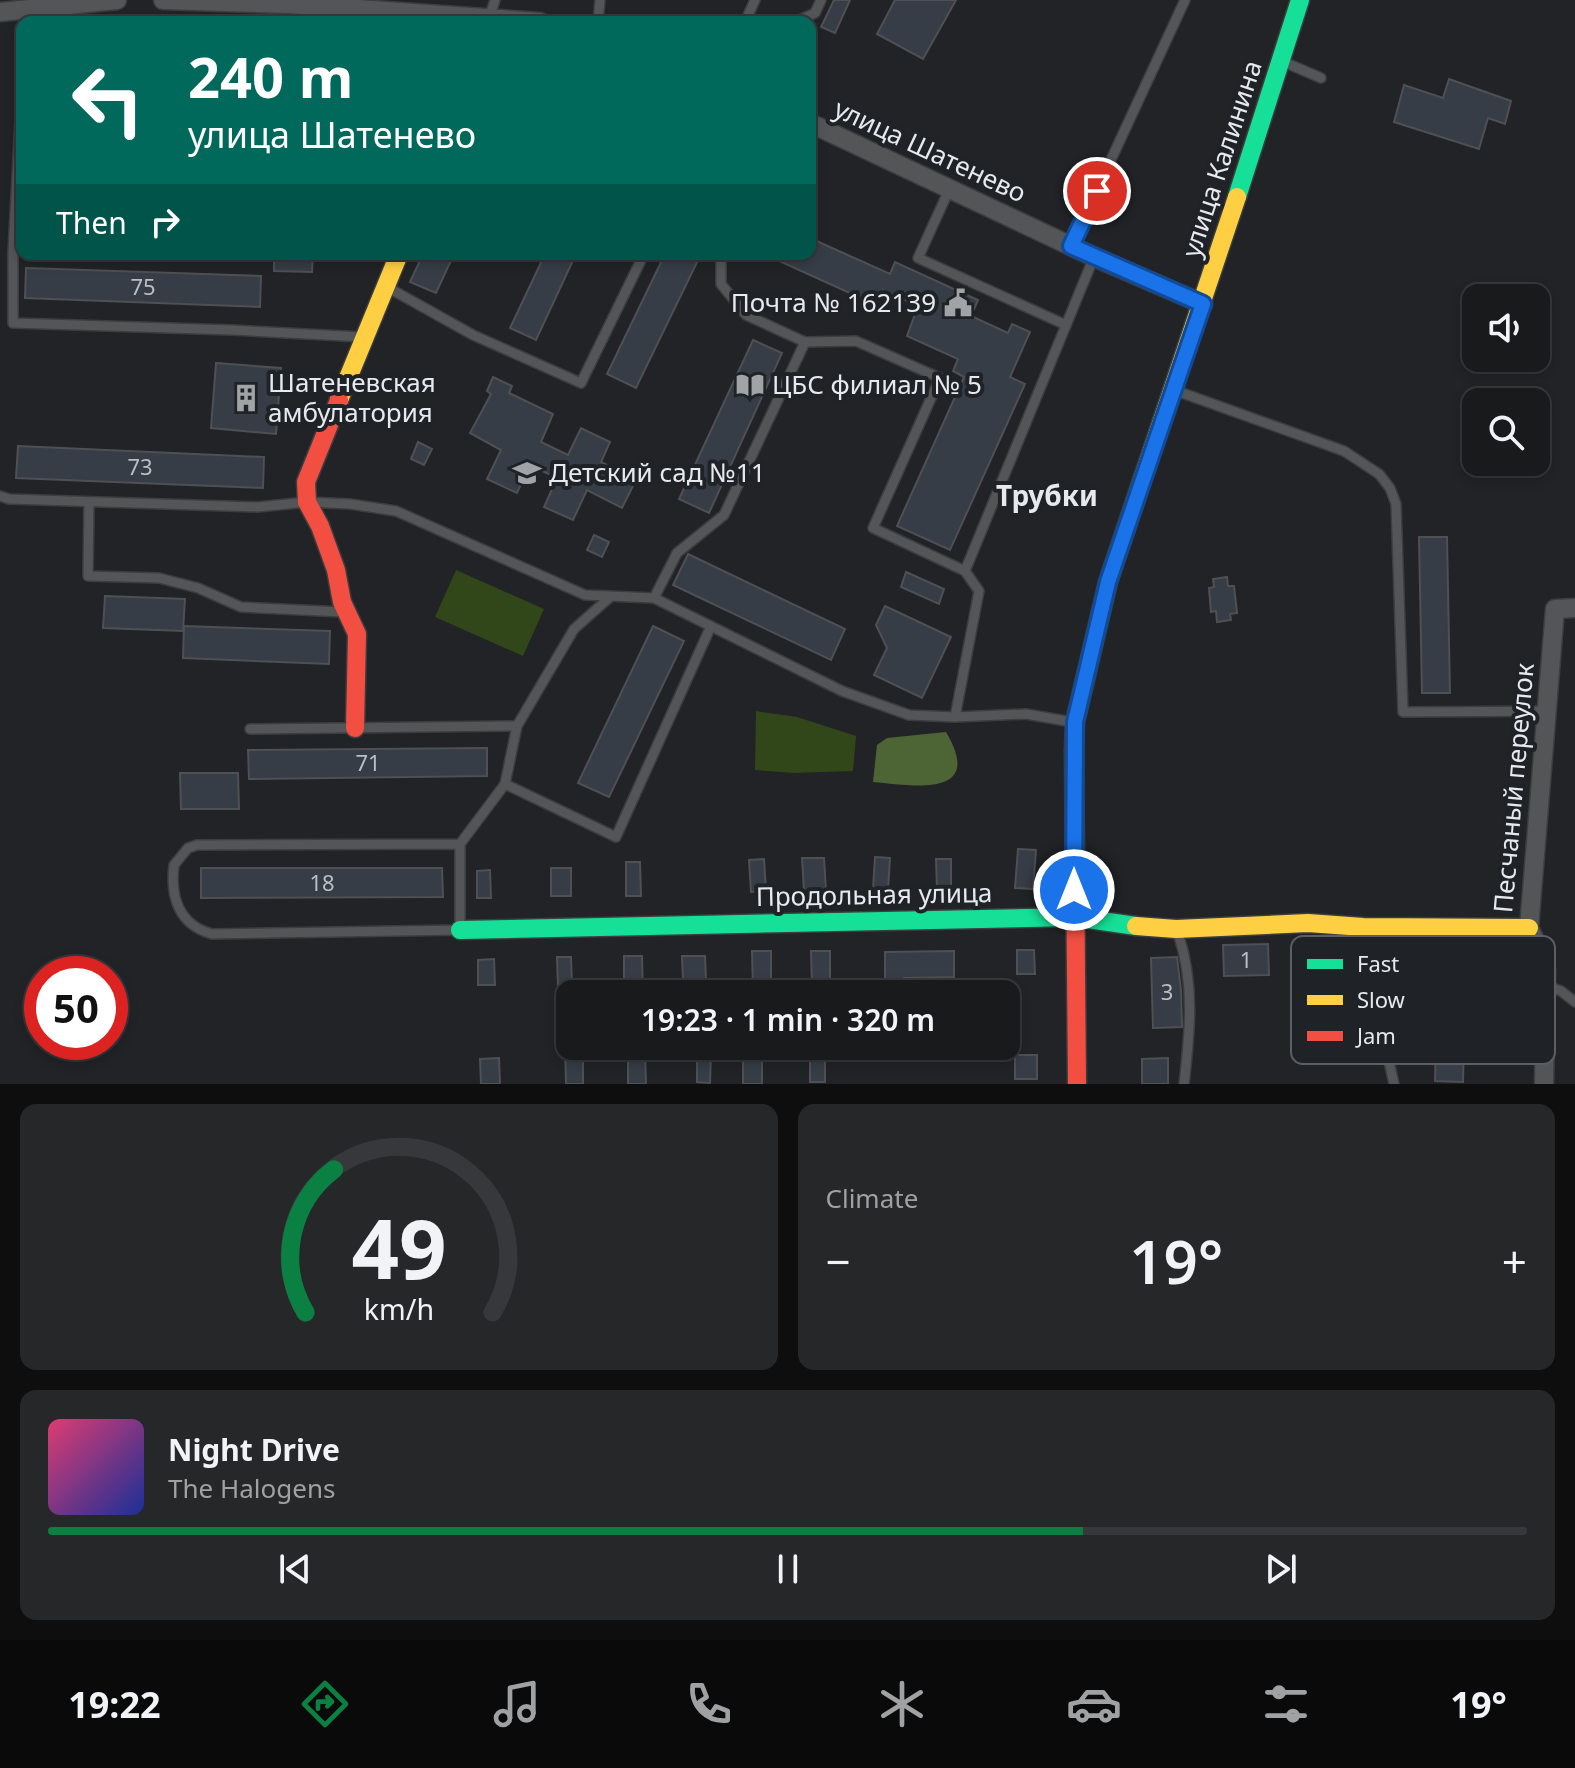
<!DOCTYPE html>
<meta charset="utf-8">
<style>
body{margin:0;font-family:"Noto Sans",sans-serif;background:#262729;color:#f1f3f6;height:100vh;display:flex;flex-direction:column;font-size:30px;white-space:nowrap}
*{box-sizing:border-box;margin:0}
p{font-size:26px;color:#9fa1a3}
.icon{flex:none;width:44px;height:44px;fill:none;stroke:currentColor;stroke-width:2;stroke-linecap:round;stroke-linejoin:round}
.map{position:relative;height:1084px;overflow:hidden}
.details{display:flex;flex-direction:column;gap:20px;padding:20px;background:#0e0e0f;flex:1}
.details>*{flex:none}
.guide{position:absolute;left:16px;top:16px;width:800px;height:244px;border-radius:16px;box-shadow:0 4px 12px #0003,0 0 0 2px #37383b;background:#00695c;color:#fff;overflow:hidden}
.buttons{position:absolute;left:1462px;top:284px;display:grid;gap:16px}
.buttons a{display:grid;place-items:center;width:88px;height:88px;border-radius:16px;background:#191a1c;box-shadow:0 4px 12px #0003,0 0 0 2px #37383b;font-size:40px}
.speed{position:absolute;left:24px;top:956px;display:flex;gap:16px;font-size:40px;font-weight:700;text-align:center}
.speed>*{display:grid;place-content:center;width:104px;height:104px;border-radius:50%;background:#191a1c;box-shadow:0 4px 12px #0003,0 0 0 2px #37383b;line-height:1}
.speed .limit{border:12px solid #d22;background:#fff;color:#111}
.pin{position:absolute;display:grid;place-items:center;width:68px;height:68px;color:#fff;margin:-34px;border:4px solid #fff;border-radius:50%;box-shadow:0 2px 8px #0007}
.me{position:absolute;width:88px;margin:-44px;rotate:0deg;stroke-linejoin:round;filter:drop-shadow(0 0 6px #0008)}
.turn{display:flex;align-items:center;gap:28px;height:168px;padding:0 40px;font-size:36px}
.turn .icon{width:104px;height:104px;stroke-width:2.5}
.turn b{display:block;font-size:56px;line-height:68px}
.then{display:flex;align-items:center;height:76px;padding:0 40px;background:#0003;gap:16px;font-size:30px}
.big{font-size:60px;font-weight:600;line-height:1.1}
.details .widget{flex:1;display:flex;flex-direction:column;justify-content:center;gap:12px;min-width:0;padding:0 28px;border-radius:16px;background:#262729}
.details .dial{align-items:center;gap:0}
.dial svg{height:208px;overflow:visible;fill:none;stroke:#37383b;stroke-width:7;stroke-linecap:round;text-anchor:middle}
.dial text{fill:#f1f3f6;stroke:none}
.song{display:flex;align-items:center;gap:24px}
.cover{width:96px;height:96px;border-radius:12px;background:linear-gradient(135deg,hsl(340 70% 55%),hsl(230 70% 35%))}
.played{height:8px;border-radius:4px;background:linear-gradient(90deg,#0b8043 70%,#37383b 70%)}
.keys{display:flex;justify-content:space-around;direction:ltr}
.heat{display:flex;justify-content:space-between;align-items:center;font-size:44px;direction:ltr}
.details .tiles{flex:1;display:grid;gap:20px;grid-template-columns:1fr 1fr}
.widget:last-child{grid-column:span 2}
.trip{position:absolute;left:556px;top:980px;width:464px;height:80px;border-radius:16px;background:#191a1c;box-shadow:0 4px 12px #0003,0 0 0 2px #37383b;font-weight:600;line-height:80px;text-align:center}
.dock{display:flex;height:128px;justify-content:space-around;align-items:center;background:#0a0a0b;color:#9fa1a3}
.dock .icon{width:56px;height:56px}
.dock .on{color:#0b8043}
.dock b{font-size:36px;color:#f1f3f6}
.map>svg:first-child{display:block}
.green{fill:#31471a}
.water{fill:#4d6535}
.building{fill:#363d47;stroke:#4e5053;stroke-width:2}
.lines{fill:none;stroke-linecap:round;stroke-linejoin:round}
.lane-casing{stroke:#3b3d3f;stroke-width:12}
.street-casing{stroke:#3b3d3f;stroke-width:21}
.fast-casing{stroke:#3b3d3f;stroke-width:21}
.slow-casing{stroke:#3b3d3f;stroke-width:21}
.jam-casing{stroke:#3b3d3f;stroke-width:21}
.lane{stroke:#545557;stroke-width:9}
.street{stroke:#545557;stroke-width:18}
.fast{stroke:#16e098;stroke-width:18}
.slow{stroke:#ffcf43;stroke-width:18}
.jam{stroke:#f24e42;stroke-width:18}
.route-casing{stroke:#114b97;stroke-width:20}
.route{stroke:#1a73e8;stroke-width:14}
.labels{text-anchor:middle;stroke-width:8;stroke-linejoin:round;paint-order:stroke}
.number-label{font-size:22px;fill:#babec4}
.street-label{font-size:26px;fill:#e6e9ed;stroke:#1f2328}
.poi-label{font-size:26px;fill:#e6e9ed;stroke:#1f2328;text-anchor:start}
.neighbourhood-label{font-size:28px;font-weight:bold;fill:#e6e9ed;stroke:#1f2328}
.key{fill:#1f2328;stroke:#5b5e63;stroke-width:2}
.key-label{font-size:22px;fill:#e6e9ed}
</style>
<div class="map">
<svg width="1575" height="1084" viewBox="0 0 1575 1084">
<rect width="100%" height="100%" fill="#212326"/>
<g class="green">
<path d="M456 570 544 609 523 656 435 617Z"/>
<path d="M756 711 797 717 856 736 853 771 793 773 755 770Z"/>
</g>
<path class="water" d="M946 732C985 798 915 786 873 782L877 745 887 738Z"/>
<g class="building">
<path d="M834 0H850L835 33 821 27Z"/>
<path d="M895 0H956L923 59 877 34Z"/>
<path d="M1449 79 1511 101 1505 124 1488 118 1479 149 1394 122 1404 85 1443 98Z"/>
<path d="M810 238 890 274 895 262 978 300 971 316 1008 333 1012 324 1030 332 1010 377 1025 384 950 550 897 526 964 377 953 371 958 359 907 336 918 306 883 290 876 305 764 254H810Z"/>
<path d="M274 254H313L312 272 274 271Z"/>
<path d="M423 254H454L436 293 410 282Z"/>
<path d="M545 254H576L536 340 510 328Z"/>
<path d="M665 254H701L636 388 607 374Z"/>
<path d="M26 268 261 276 260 307 25 298Z"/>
<path d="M753 340 782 353 709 513 679 499Z"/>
<path d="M216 363 281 368 276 434 211 428Z"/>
<path d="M493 377 512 386 509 393 553 414 541 442 568 455 581 428 610 442 601 462 636 480 622 508 587 490 573 520 544 507 557 478 530 465 517 493 487 479 501 450 470 433 491 394 487 391Z"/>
<path d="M418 442 432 449 424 465 411 459Z"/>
<path d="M18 446 264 457 263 488 16 478Z"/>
<path d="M594 535 609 542 602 557 587 550Z"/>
<path d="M1419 537H1447L1450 693H1422Z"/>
<path d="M688 554 845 629 831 660 673 585Z"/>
<path d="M906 572 944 589 939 604 901 587Z"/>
<path d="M1227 577 1228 586H1234L1237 613 1230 614 1231 620 1217 622 1216 611 1211 612 1209 588 1214 587 1213 579Z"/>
<path d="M105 596 185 599 183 631 103 628Z"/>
<path d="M885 606 951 637 922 698 874 675 887 648 876 625Z"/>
<path d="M184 626 330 631 329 664 183 658Z"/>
<path d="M653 626 684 641 609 797 578 783Z"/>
<path d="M487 748V776L249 779 248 750Z"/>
<path d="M180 773H238L239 809H181Z"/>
<path d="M1018 849 1036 850 1033 889 1015 888Z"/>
<path d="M875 857 890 858 888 890 873 889Z"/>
<path d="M802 858H824L826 890 804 891Z"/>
<path d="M764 859 766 891 751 892 749 860Z"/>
<path d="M936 859H951V889H937Z"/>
<path d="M626 862H640L641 896H626Z"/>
<path d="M201 868H442L443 897 201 898Z"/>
<rect x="551" y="868" width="20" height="28"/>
<path d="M490 870 491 898H477V871Z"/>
<path d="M1268 944 1269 975 1224 976 1223 945Z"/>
<path d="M1017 950H1034L1035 974H1017Z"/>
<path d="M752 951H771V990H753Z"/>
<path d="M811 951H830V986L812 987Z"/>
<path d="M954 951V977L904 978V982L885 983V952Z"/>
<path d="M624 956H642L643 994H624Z"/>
<path d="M682 956H705L706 980 683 981Z"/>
<path d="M557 957H571L572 987H558Z"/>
<path d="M1177 957 1181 990 1182 1027 1153 1028 1151 958Z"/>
<path d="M494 959 495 985H478V960Z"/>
<path d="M1437 999 1465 1000 1463 1082 1435 1081Z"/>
<path d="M565 1046H583V1084H566Z"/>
<path d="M762 1049V1084H743V1050Z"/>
<path d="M697 1050 711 1051 710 1083 697 1082Z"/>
<path d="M628 1052H645L646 1084H628Z"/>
<rect x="1015" y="1055" width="22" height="24"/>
<rect x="810" y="1056" width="15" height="26"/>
<path d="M499 1058 500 1084H481L480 1059Z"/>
<path d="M1168 1058V1084H1142V1059Z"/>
</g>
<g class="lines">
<defs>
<g id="lane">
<path d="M489 18 495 0"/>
<path d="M598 22 600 0"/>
<path d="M745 22 755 0"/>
<path d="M795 22 815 13 821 0"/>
<path d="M1284 62 1321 78"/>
<path d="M22 82 13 252V323L232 330 363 337"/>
<path d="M949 190 918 258 1066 325"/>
<path d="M1071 246 1185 0"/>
<path d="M721 254V284L746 315 805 342"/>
<path d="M387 287 473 335 581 383 644 254"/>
<path d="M1174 390 1344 451 1379 474 1390 488 1396 504 1403 712 1546 711"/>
<path d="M0 496 9 499 258 507 307 502 350 504 396 511 585 595 654 598 842 691 909 715 955 717"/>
<path d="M89 502 88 576 159 578 198 588 241 607 343 612"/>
<path d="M654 598 677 553 724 515 805 342 856 341 940 378 873 528 965 571"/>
<path d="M1072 722 1026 714 955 717 979 591 965 571 1094 257"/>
<path d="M250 729 517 726"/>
<path d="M505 784 616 837 711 626"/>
<path d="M460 844 197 845 188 848 174 865C170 897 179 925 212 934L460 930V844L505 784 517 726 574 629 609 598"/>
<path d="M1363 931 1365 953 1394 1084"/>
<path d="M1178 933C1195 984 1190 1032 1184 1084"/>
<path d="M1546 986 1561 991 1575 1002"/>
</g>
<g id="street">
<path d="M163 0 288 4 540 22"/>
<path d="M0 12 117 0"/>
<path d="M810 123 1094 257 1203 304"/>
<path d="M1544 1084 1546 971 1540 951 1529 928 1555 609 1575 608"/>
</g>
<g id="fast">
<path d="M1237 197 1300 0"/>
<path d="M460 930 1074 917 1136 926"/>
</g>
<g id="slow">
<path d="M339 400 399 254"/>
<path d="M1074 751 1075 722 1108 582 1237 197"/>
<path d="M1136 926 1176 929 1308 923 1363 927 1529 928"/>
</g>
<g id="jam">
<path d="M339 400 306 482 307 502 320 526 336 570 342 602 357 634 355 728"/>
<path d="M1074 751 1077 1084"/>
</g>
</defs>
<use href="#lane" class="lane-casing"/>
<use href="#street" class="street-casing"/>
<use href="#fast" class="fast-casing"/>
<use href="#slow" class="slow-casing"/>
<use href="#jam" class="jam-casing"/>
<use href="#lane" class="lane"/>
<use href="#street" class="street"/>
<use href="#fast" class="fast"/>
<use href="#slow" class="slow"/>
<use href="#jam" class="jam"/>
</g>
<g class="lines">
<defs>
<path id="route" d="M1074 890 1075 722 1108 582 1203 304 1071 246 1097 191"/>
</defs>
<use href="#route" class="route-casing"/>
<use href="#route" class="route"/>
</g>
<defs>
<symbol id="civic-bare" viewBox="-9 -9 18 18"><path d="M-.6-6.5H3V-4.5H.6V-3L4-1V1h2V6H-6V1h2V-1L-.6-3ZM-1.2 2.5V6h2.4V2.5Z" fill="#a1a4a7" stroke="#1f2328" stroke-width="2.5" paint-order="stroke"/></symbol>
<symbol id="library-bare" viewBox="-9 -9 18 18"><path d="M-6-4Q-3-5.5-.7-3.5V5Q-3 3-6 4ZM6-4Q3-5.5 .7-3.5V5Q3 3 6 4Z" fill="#a1a4a7" stroke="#1f2328" stroke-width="2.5" paint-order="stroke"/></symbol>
<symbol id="building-bare" viewBox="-9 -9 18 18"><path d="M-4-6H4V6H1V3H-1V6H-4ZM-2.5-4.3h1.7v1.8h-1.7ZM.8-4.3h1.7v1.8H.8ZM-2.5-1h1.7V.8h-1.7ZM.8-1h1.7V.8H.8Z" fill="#a1a4a7" stroke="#1f2328" stroke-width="2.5" paint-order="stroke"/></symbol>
<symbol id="school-bare" viewBox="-9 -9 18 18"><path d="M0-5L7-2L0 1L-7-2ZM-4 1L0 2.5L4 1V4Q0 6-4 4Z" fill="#a1a4a7" stroke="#1f2328" stroke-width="2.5" paint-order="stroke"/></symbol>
</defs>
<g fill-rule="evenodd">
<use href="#civic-bare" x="938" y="283" width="40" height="40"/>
<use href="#library-bare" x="730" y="365" width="40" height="40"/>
<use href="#building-bare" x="226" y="378" width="40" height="40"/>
<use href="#school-bare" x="507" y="453" width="40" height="40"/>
</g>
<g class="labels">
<g class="number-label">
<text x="143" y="295">75</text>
<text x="140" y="475">73</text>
<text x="368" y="771">71</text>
<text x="322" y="891">18</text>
<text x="1246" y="968">1</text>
<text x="1167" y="1000">3</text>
</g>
<g class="street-label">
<text transform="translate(930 151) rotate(25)" y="9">улица Шатенево</text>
<text transform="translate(1222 159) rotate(-72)" y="9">улица Калинина</text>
<text transform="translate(1514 788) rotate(-85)" y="9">Песчаный переулок</text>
<text transform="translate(874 895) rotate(-1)" y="9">Продольная улица</text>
</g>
<g class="poi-label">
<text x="936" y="312" text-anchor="end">Почта № 162139</text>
<text x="268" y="392">Шатеневская<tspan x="268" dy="30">амбулатория</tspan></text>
<text x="772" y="394">ЦБС филиал № 5</text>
<text x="549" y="482">Детский сад №11</text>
</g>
<g class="neighbourhood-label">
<text x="1047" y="506">Трубки</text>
</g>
</g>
<rect x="1291" y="936" width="264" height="128" rx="12" class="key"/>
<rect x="1307" y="959" width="36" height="10" fill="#16e098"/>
<rect x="1307" y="995" width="36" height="10" fill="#ffcf43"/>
<rect x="1307" y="1031" width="36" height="10" fill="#f24e42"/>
<g class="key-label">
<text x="1357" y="972">Fast</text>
<text x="1357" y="1008">Slow</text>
<text x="1357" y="1044">Jam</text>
</g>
</svg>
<div class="buttons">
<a><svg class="icon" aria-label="sound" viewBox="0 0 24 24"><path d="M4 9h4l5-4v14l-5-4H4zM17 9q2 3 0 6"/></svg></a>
<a><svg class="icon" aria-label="search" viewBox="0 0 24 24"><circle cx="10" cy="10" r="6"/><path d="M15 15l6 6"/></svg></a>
</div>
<div class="speed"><div class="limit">50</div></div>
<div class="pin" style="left:1097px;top:191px;background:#d93025"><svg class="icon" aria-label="arrive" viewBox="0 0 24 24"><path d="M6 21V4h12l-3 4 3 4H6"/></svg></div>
<svg class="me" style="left:1074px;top:890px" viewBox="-20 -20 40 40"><circle r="17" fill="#1a73e8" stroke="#fff" stroke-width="3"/><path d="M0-11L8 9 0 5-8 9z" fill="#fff"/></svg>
<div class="trip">19:23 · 1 min · 320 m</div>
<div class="guide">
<div class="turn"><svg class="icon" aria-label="left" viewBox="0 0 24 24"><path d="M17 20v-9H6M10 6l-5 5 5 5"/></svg><div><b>240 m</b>улица Шатенево</div></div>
<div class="then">Then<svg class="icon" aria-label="right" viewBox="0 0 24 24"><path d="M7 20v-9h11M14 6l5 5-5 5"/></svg></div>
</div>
</div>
<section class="details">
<div class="tiles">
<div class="widget dial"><svg viewBox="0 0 100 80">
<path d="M14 69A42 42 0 1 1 86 69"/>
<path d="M14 69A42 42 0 0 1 25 14" stroke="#0b8043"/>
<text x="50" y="56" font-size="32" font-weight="700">49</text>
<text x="50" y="72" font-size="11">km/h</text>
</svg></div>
<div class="widget"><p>Climate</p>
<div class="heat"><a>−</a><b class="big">19°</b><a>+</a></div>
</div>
<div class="widget">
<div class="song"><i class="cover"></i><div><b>Night Drive</b><p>The Halogens</p></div></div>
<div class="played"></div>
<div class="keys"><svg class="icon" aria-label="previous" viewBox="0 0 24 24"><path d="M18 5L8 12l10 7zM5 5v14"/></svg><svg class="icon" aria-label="pause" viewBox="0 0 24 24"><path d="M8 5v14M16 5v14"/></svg><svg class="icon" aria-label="next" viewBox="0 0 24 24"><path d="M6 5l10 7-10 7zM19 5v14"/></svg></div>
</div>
</div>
</section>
<nav class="dock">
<b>19:22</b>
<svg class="icon on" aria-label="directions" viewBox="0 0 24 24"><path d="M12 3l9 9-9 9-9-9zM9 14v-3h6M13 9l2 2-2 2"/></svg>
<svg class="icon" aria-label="music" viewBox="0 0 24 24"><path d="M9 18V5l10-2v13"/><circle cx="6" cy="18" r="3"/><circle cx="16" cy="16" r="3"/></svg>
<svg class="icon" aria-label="phone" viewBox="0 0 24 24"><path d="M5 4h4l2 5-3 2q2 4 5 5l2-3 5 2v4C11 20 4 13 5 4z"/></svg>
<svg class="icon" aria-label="climate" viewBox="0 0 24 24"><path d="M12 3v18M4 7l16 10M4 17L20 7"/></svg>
<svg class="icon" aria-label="car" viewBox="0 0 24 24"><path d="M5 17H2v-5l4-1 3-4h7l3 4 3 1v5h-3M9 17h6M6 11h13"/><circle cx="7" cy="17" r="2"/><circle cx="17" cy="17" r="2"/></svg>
<svg class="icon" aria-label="filters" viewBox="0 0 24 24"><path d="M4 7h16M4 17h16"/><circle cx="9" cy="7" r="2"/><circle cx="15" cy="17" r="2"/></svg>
<b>19°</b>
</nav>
